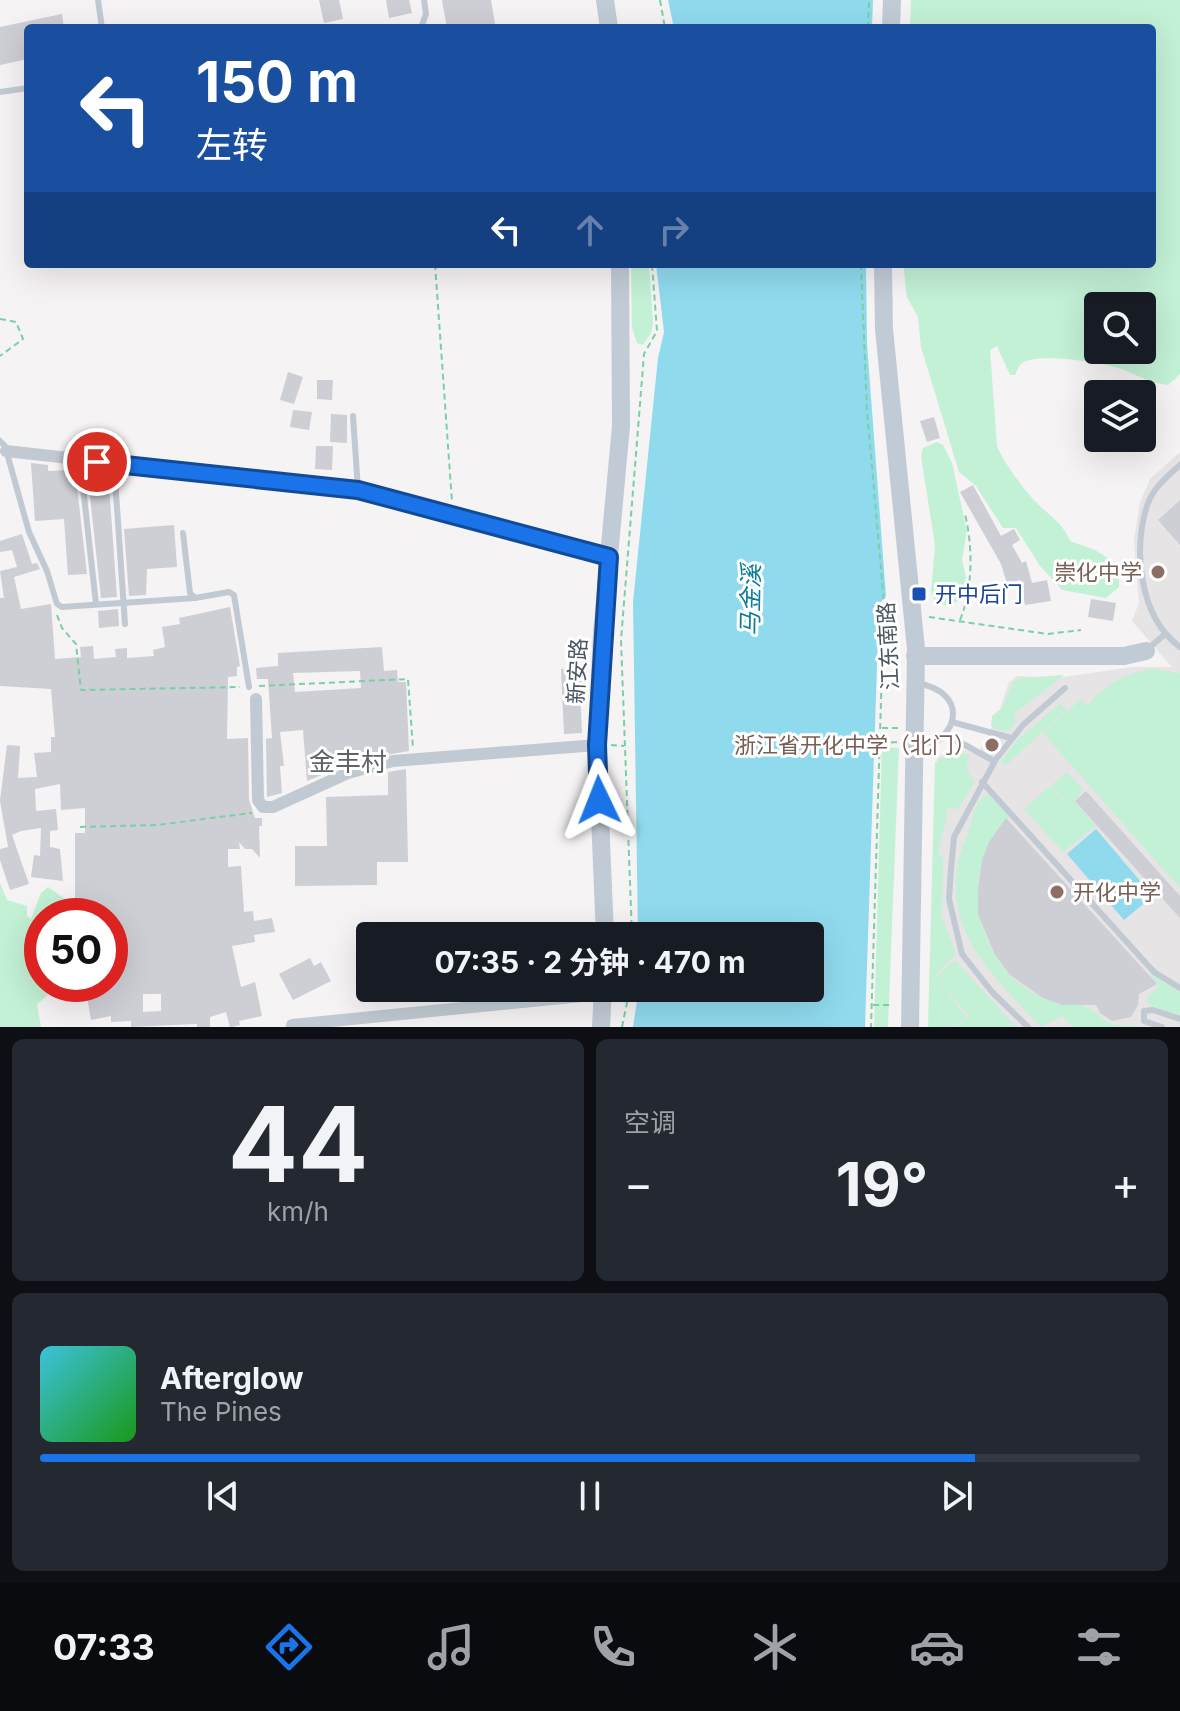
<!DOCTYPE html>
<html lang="zh">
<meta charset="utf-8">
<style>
body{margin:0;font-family:Inter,"Noto Sans SC",sans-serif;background:#242831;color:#f1f3f6;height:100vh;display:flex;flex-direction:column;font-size:30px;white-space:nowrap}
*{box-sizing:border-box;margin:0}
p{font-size:26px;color:#9ea1a6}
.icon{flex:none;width:44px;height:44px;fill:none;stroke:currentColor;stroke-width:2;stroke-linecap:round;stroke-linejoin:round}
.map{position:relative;height:1027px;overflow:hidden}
.sheet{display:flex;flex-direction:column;gap:12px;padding:12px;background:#0d0f14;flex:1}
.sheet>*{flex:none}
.hud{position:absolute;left:24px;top:24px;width:1132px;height:244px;border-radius:8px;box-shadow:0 8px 32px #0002;background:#1a4fa0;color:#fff;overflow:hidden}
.buttons{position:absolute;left:1084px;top:292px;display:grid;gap:16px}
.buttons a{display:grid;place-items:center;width:72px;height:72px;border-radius:8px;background:#171b24;box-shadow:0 8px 32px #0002;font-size:40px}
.speed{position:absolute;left:24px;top:898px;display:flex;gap:16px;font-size:40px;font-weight:700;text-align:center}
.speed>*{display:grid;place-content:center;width:104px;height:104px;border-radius:50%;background:#171b24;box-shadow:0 8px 32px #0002;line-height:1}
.speed .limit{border:12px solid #d22;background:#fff;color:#111}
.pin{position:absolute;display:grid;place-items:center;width:68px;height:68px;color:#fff;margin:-34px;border:4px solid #fff;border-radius:50%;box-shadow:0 2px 8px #0007}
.me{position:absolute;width:88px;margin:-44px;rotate:358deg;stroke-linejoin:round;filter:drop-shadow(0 0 6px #0008)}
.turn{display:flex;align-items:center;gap:28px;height:168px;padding:0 40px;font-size:36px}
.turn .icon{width:104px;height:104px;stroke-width:2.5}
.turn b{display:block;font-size:56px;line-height:68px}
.lanes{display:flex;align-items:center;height:76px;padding:0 40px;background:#0003;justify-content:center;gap:40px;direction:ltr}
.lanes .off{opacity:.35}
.big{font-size:60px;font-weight:700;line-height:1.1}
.sheet .widget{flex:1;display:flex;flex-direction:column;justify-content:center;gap:12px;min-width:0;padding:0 28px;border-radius:12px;background:#242831}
.sheet .dial{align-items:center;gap:0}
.dial b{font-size:104px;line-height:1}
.song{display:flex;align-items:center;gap:24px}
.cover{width:96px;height:96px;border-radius:12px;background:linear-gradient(135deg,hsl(190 70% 55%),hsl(120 70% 35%))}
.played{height:8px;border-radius:4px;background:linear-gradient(90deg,#1a73e8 85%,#363941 85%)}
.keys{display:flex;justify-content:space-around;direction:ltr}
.heat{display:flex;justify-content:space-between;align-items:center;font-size:44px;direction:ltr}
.sheet .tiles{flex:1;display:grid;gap:12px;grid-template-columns:1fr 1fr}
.widget:last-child{grid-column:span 2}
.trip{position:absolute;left:356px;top:922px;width:468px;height:80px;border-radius:8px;background:#171b24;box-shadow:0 8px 32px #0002;font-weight:700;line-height:80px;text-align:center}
.tabs{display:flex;height:128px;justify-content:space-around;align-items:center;background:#090b0e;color:#9ea1a6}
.tabs .icon{width:56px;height:56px}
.tabs .active{color:#1a73e8}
.tabs b{font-size:36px;color:#f1f3f6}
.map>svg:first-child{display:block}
.education{fill:#e6e4e5}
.green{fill:#c3f1d5;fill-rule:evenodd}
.water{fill:#90daee}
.building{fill:#cdcfd5;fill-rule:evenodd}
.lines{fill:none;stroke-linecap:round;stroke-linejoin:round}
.path{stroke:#7ad0a6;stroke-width:2;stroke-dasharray:6 4;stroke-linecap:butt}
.lane{stroke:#c1cad2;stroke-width:6}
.street{stroke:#c1cad2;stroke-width:12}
.secondary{stroke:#c1cbd6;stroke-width:18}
.route-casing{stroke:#114b97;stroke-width:20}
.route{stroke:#1a73e8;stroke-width:14}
.education-dot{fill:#8d6e63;stroke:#fff;stroke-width:3}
.transit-dot{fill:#1a4fb4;stroke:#fff;stroke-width:3}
.labels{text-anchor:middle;stroke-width:6;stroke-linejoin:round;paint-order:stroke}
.education-label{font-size:22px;fill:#785e54;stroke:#fff;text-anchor:end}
.transit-label{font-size:22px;fill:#164399;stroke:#fff;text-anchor:start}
.street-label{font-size:22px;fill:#4a5661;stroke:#fff}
.water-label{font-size:24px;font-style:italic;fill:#0c7c9b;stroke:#fff}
.quarter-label{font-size:26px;fill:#5f6368;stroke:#fff}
</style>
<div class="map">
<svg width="1180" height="1027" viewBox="0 0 1180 1027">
<rect width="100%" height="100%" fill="#f5f3f3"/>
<path class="education" d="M1180 452V1027H930L937 758 955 747 978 754 997 718 1009 682 1017 676 1057 678 1132 667H1172L1132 621 1139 603 1134 541 1140 502 1150 479Z"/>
<g class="green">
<path d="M911 0H1180V374L1168 385C1144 382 1134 372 1114 367 1097 362 1034 352 1021 364 1018 367 1017 371 1015 375H1010L997 346 990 350 997 446C1004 463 1020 484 1032 498 1045 513 1063 522 1070 541L1095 550 1119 565V587L1106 598 1062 590 1040 566 1016 528H1003L976 486 959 472 921 347 918 317 907 297 903 264H1152V28H910ZM1098 306H1142V350H1098Z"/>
<path d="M631 264H649L653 324 651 333 643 345 637 343 632 328Z"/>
<path d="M937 442 943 445 952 463 967 531 962 559 966 578 961 600 946 606 934 599 931 592 935 545 921 456 923 448Z"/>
<path d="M1153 669 1180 673V888L1043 733 1081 699 1088 705C1106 684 1125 673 1153 669Z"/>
<path d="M1064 675 1016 712 1013 716 1016 721C1010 734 1001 732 991 726L992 716 1002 708 1013 682 1020 678Z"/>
<path d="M1061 703 1067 710 1005 766 1001 762 1017 740Z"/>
<path d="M882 747 899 748 888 1027H874Z"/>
<path d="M955 751 970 756C964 764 967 774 975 781L958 809 948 808C946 825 940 838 939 854L943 858 942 917 956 954 934 977 966 1016 955 1027H928L935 762Z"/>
<path d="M1067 772 1083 790 1074 801 1096 826 1063 852 1024 809 1049 786 1080 820 1051 786Z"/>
<path d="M988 795 1010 816C990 834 977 868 978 894 978 938 1004 984 1048 1000 1060 1004 1073 1002 1084 1006 1095 1010 1103 1022 1115 1025 1124 1027 1130 1024 1139 1027H1073L1062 1016 1041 1027C985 968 930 918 969 830 975 816 972 801 988 795Z"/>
<path d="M0 883 7 900 27 906V916L31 919 41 893 48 887 68 901 64 916H42V984H61L37 1004 41 1027H0Z"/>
<path d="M955 960 1016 1027H957L969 1015 935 978Z"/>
<path d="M1152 973 1180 993V1016L1148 1005 1147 998 1159 986 1150 975Z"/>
</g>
<g class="water">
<path d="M668 0H873L872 28H674Z"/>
<path d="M656 264H866L867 344 886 596 879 604 865 1027H633L637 1001 645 988H810V936H638L633 602 658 358 664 332Z"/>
<path d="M1096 829 1153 896 1124 920 1067 854Z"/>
</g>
<g class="building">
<path d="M319 0H339L343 19 324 23Z"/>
<path d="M386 0H409L412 13 389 18Z"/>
<path d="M442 0H491L495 24 447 28Z"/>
<path d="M62 14 64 28H28V59L0 65V27Z"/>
<path d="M288 372 303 377 294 404 280 400Z"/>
<path d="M317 380H333L332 400 317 399Z"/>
<path d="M293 410 312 412 309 430 290 427Z"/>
<path d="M331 414 347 415V443L330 442Z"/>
<path d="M934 417 940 438 927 442 920 421Z"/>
<path d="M316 446H333L332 470 315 469Z"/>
<path d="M31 463 48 465V471L75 470 87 574 68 575 64 519 35 521Z"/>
<path d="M87 469 108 471 117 597 101 598Z"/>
<path d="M973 485 1001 536 1014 529 1020 540 1012 545 1022 563 1026 561 1032 583 1047 580 1051 601 1025 605 1020 580 1007 584 1001 564 960 492Z"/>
<path d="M1180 500V545L1158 520Z"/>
<path d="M174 525 177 567 147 569 146 595 129 596 124 529Z"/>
<path d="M22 534 32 564 37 563 40 569 14 577 21 609 51 604 55 659 81 657 80 647 93 646 94 659 116 657 115 649 127 648V658L154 656 153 650 165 647 162 627 180 624 179 618 230 607 240 666 237 667V676L228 677 227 739 248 738 249 800 255 818H262V826H259L260 858 252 849H245L239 842 240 849H228V867L241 866 244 912 253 911 254 921 272 918 275 932 254 935 255 942 232 946 241 987 255 982 262 1016 239 1021 240 1025 232 1027H230L226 1012 210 1017V1027H197V1024L131 1027V1021L111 1022V1016L91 1020 85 984H110L112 916H75V833H85V808L61 810 60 784 35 789 36 811 56 809 58 830 50 831V847L60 849 63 881 31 877 34 855 40 856 41 828 21 831 12 835 29 884 10 890 0 860V849L8 847 0 801 7 745 20 746 18 778 37 777 34 753 51 752V737H55L51 689 0 686V598H4L0 571 17 567 12 550 0 552V541ZM143 994H161V1011L143 1012Z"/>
<path d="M1091 599 1116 603 1113 621 1088 617Z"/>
<path d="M118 609 119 626 99 628 98 611Z"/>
<path d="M382 647 384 671 397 670 398 682H406L409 751 351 761 335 769 324 770V774L307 781 303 730 280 732 284 766H280L282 793 267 797 266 739 272 738 268 679H257L256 668 278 666V653ZM360 671 361 688 295 692 293 673Z"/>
<path d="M586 667 587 687 580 688 582 733 564 734 561 669Z"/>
<path d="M406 769 408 862H377V885L295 886V846H327L326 797 388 795V772Z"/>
<path d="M1086 791 1180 896V918L1075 801Z"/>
<path d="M1006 818 1157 984 1139 994 1138 1005 1131 1017 1112 1021 1100 1013 1096 1005H1062L1043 998 1010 975 995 955 978 914V889L982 860 989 842Z"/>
<path d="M310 958 314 966 321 962 331 981 293 1000 279 974Z"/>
</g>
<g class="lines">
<g class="path">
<path d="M660 0 665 28"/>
<path d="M868 28 869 0"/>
<path d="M435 264 452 502"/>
<path d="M861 264 867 410 884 603 871 1027"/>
<path d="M0 319 16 322 23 339 0 356"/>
<path d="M57 615 62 628 76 644 81 690 240 687"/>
<path d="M929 617 1048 634 1081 630"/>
<path d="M960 620C973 589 973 547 965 514"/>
<path d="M259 686 408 679 413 748"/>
<path d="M882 728H899"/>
<path d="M881 743 898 742"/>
<path d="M611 745 624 746"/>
<path d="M80 827 157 825 252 813"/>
<path d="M632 936 621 640 644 354 657 331 652 264"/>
<path d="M873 1005H892"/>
<path d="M622 1027 630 988"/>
</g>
<g class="lane">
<path d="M98 0 102 28"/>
<path d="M421 28 426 14 424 0"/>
<path d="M0 92 28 88"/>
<path d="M353 416 358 490"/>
<path d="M0 441 5 446 29 532 47 571 57 604 62 607 195 598"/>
<path d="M80 460 96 604"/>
<path d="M114 464 125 624"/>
<path d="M1180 465C1168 476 1154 487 1148 503 1132 548 1139 617 1180 647"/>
<path d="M183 533 190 593 195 598 229 592 234 595 249 687"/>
<path d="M1149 648 1165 634"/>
<path d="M952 722 1011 738"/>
<path d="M947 735 994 761"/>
<path d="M917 751C962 737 968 692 917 683"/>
<path d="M982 782 1154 972 1180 988"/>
<path d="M1028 1027 992 992 962 954 949 899 951 869 954 837 996 759 1023 725 1065 688"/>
<path d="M1162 1027 1144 1021V1011L1153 1010 1180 1019"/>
</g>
<g class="street">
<path d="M6 451 358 490 609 557"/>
<path d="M256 699 258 800 263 807H273L348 773 393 761 597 745"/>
<path d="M292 1025 602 994"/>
</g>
<g class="secondary">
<path d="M605 0 609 28"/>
<path d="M891 28 892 0"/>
<path d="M883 264 884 329 916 649 910 1027"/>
<path d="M915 656H1124L1146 651"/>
<path d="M605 936 597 745 602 632 621 426 620 264"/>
<path d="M601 1027 603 988"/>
</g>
</g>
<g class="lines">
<defs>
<path id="route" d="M97 462 358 490 609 557 597 745 599 800"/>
</defs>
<use href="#route" class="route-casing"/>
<use href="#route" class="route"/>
</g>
<g class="education-dot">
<circle cx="1158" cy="572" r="8"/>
<circle cx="992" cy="745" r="8"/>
<circle cx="1057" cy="892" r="8"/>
</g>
<rect class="transit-dot" x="911" y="586" width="16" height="16" rx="4"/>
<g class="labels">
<g class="education-label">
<text x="1142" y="580">崇化中学</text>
<text x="976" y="753">浙江省开化中学（北门）</text>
<text x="1073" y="900" text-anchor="start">开化中学</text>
</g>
<g class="transit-label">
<text x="935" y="602">开中后门</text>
</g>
<g class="street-label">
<text transform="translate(888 646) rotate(-93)" y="8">江东南路</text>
<text transform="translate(577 671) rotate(-87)" y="8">新安路</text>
</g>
<g class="water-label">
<text transform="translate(751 600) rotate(-89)" y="8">马金溪</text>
</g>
<g class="quarter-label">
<text x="348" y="771">金丰村</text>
</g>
</g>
</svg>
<div class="buttons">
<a><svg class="icon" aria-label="search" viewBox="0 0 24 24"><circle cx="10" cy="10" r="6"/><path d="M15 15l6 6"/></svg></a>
<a><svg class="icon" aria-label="layers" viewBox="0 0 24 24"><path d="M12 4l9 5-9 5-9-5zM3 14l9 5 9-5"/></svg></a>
</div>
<div class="speed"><div class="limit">50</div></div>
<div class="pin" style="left:97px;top:462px;background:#d93025"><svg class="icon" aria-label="arrive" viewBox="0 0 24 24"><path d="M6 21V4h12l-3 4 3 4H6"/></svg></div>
<svg class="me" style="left:599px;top:800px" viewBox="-20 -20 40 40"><path d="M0-17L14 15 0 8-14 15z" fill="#1a73e8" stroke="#fff" stroke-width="4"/></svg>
<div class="trip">07:35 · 2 分钟 · 470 m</div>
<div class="hud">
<div class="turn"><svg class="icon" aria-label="left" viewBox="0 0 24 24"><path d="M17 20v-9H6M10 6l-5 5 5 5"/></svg><div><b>150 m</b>左转</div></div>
<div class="lanes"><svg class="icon" aria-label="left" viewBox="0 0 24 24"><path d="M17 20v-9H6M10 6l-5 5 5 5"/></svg><svg class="icon off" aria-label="ahead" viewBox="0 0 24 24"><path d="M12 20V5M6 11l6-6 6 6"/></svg><svg class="icon off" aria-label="right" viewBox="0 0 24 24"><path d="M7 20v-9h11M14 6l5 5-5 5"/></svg></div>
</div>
</div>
<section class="sheet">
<div class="tiles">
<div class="widget dial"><b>44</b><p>km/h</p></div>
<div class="widget"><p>空调</p>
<div class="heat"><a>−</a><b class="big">19°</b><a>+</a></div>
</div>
<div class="widget">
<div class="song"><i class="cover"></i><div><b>Afterglow</b><p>The Pines</p></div></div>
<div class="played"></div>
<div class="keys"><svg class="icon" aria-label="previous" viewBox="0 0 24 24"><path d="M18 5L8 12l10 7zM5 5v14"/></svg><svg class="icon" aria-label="pause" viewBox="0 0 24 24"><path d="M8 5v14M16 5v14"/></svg><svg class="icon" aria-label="next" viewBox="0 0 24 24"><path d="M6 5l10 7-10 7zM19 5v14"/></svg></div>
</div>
</div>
</section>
<nav class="tabs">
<b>07:33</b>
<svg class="icon active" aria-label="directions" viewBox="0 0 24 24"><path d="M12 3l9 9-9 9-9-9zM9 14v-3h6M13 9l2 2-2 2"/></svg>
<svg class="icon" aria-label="music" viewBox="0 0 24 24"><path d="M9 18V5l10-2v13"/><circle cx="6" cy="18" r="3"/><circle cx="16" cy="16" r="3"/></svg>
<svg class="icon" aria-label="phone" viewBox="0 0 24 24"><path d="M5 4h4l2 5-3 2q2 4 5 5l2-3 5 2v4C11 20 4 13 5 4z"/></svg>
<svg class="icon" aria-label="climate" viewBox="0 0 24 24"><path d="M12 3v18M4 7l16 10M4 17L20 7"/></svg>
<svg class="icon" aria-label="car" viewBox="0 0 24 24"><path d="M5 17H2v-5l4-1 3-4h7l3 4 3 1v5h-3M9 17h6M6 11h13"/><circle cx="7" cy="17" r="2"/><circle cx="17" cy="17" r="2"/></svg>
<svg class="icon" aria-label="filters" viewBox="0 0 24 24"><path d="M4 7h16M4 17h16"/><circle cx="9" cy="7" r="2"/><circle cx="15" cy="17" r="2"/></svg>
</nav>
